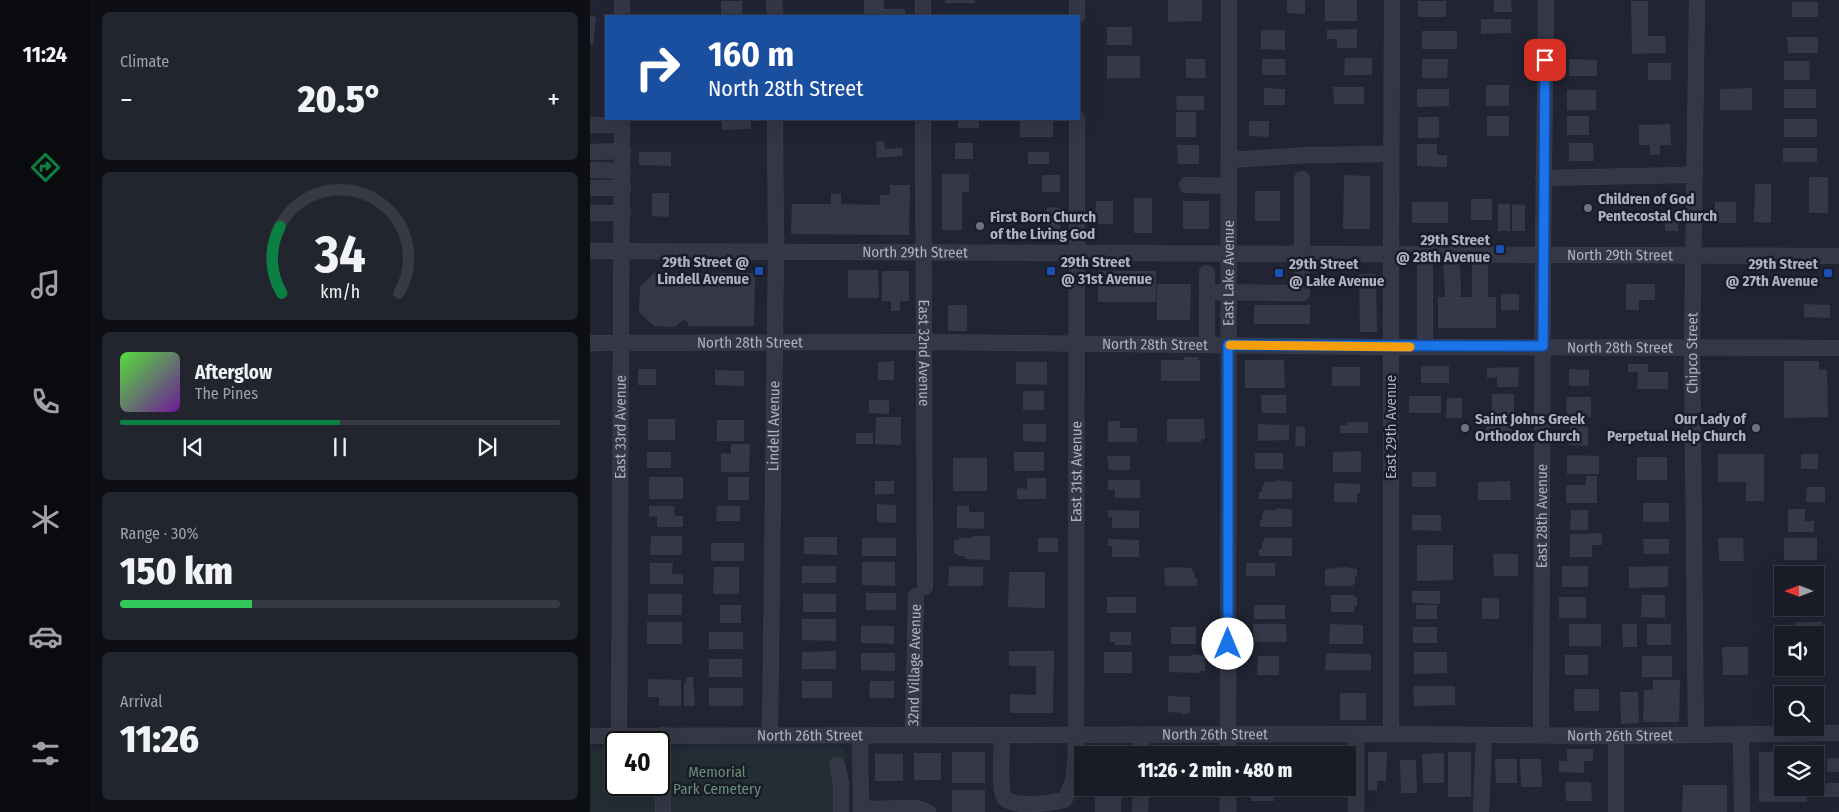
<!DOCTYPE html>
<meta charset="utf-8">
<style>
body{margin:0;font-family:"Fira Sans Condensed",sans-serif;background:#22252e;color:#f1f3f6;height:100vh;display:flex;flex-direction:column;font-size:19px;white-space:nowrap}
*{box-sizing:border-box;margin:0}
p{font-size:16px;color:#9fa1a7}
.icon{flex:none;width:28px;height:28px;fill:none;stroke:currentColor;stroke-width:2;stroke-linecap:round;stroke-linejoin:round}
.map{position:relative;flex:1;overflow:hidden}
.side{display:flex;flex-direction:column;gap:12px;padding:12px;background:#0e0f15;width:500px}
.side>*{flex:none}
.hud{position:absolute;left:15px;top:15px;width:475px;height:105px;border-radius:0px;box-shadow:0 5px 20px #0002,0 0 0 1px #373a43;background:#1a4fa0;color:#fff;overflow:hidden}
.needle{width:32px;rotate:270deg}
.fabs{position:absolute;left:1184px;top:566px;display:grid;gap:10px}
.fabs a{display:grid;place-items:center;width:50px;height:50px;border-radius:0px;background:#191c26;box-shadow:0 5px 20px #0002,0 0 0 1px #373a43;font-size:25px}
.speed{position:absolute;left:15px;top:731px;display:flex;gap:10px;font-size:25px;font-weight:700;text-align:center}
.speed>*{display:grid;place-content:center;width:65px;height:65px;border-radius:50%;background:#191c26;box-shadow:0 5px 20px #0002,0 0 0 1px #373a43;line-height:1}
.speed .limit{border:2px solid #111;border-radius:8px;background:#fff;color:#111}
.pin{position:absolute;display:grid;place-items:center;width:42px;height:42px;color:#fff;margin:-21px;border-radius:10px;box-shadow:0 2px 8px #0006}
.me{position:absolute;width:55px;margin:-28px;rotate:0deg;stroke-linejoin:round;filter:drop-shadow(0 0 4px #0008)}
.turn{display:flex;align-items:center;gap:18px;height:105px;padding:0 20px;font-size:22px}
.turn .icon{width:65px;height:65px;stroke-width:2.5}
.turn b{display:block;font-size:35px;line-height:42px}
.big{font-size:38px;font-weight:800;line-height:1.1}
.side .card{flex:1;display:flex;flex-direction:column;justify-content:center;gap:8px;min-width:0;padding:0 18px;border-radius:8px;background:#22252e}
.side .dial{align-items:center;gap:0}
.dial svg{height:130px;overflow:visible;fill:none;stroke:#373a43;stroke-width:7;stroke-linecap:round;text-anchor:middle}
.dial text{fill:#f1f3f6;stroke:none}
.song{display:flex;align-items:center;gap:15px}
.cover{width:60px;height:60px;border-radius:8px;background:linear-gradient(135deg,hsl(110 70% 55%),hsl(280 70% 35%))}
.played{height:5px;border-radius:2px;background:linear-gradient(90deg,#0b8043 50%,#373a43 50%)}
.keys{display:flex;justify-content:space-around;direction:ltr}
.heat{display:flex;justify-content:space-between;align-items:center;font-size:28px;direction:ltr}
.charge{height:8px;border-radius:4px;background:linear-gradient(90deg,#34c759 30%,#373a43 0)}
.trip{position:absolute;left:484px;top:746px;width:282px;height:50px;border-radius:0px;background:#191c26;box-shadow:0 5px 20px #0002,0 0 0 1px #373a43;font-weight:800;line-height:50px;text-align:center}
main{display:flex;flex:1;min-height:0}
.tab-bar{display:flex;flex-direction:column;width:90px;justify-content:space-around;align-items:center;background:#0a0b0f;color:#9fa1a7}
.tab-bar .icon{width:35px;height:35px}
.tab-bar .current{color:#0b8043}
.tab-bar b{font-size:22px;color:#f1f3f6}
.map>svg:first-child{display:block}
.green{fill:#232e34}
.building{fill:#343849}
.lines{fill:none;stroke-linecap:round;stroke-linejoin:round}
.minor-casing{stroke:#3e404d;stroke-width:16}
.minor{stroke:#343744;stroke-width:15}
.route-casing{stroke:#114b97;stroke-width:12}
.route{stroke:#1a73e8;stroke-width:9}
.slow{stroke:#f59e0b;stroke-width:9}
.worship-dot{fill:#6b7280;stroke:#1a1d28;stroke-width:2}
.transit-dot{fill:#1a4fb4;stroke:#1a1d28;stroke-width:2}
.labels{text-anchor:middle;stroke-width:5;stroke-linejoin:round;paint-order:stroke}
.poi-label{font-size:15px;font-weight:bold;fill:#afb1c1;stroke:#1a1d28;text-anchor:start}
.street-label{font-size:15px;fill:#afb1c1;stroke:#1a1d28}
.park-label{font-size:15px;fill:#698e7a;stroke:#1a1d28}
</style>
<main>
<nav class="tab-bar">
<b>11:24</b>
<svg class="icon current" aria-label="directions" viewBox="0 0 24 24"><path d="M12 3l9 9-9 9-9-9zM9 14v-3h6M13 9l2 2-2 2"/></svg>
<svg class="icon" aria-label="music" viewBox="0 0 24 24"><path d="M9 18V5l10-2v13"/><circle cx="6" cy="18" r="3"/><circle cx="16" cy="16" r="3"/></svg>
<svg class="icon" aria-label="phone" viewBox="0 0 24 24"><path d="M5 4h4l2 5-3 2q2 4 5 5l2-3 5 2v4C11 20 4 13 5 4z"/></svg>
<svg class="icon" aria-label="climate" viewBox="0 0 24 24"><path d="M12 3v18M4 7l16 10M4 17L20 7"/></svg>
<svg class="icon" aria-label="car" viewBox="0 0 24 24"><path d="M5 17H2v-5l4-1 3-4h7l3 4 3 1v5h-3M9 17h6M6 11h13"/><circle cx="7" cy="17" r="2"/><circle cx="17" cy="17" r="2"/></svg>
<svg class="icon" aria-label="filters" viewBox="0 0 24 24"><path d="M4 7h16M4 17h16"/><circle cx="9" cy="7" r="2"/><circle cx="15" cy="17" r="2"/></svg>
</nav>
<section class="side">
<div class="card"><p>Climate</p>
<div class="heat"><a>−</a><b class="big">20.5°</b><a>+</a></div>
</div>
<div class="card dial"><svg viewBox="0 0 100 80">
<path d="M14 69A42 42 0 1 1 86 69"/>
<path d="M14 69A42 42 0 0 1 13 28" stroke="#0b8043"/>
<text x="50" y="56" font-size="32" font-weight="700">34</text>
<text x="50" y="72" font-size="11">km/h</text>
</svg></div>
<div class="card">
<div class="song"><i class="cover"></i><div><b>Afterglow</b><p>The Pines</p></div></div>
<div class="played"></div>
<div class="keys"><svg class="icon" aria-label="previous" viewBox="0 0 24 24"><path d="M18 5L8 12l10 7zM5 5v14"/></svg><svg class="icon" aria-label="pause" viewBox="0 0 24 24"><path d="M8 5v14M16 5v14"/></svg><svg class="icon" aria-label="next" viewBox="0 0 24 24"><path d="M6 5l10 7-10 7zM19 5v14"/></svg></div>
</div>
<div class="card"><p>Range · 30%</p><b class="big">150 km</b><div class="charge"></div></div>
<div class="card"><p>Arrival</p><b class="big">11:26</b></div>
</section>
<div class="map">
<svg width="1249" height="812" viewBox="0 0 1249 812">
<rect width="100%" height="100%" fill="#212533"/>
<path class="green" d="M0 749H26V785H69V749H255V812H0Z"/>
<g class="building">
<path d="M274 0H294V9H315V16H274Z"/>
<rect x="355" y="0" width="30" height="3"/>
<path d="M578 0H612V21L578 22Z"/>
<path d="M697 0H715V14L697 13Z"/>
<rect x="735" y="0" width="32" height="21"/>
<path d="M904 0H921L922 12H904Z"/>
<rect x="131" y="1" width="21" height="15"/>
<rect x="828" y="1" width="28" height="16"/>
<path d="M1041 1H1058V36H1075L1076 53 1042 54Z"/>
<rect x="1202" y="2" width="26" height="15"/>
<path d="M0 16 6 17 3 45 0 44Z"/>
<path d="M891 19H921V33L891 34Z"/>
<rect x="517" y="27" width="25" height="18"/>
<path d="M767 29V48H747V39H737V30Z"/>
<path d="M671 30H695V50L671 49Z"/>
<rect x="832" y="31" width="35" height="18"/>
<path d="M1197 37H1228V53H1198Z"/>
<rect x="517" y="56" width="33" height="22"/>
<path d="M755 58H782V75H754Z"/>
<path d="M596 59H615L616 78H596Z"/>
<path d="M672 59H695L696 75H672Z"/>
<path d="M832 59H858L857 78H832Z"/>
<path d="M979 59 1007 60V76H979Z"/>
<path d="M1194 61H1219L1220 80H1194Z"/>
<rect x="1058" y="63" width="23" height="17"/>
<rect x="896" y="85" width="23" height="21"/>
<path d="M743 87H774V104H744Z"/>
<path d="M674 88 695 89V105H674Z"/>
<path d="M1162 88V110H1130V89Z"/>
<path d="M827 89H859V106L827 107Z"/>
<rect x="1194" y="89" width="32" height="19"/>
<rect x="977" y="90" width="29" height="20"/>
<path d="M586 96H614V110H587Z"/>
<rect x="586" y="112" width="20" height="25"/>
<rect x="897" y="116" width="22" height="20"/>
<rect x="977" y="116" width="22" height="19"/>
<rect x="828" y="117" width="21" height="21"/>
<path d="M132 119H161V129L132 130Z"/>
<rect x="368" y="119" width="21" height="9"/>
<rect x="430" y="119" width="33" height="18"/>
<rect x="1194" y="119" width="33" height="18"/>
<path d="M659 121H679V137L659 136Z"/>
<path d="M1080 124 1081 145H1070V155H1060V145H1049V125Z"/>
<path d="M294 141 295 149 312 148 313 156 287 158 286 142Z"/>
<rect x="365" y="143" width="18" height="16"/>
<path d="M979 143H1003L1004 161H979Z"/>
<path d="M827 144H847V155H857V167L827 166Z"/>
<path d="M587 145H609V164H588Z"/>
<rect x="1193" y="148" width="34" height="14"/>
<path d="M49 152H81V166L49 165Z"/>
<rect x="438" y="152" width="21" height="12"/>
<path d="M352 174H379V192H372V230H352Z"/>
<rect x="452" y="175" width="18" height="17"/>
<path d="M754 175 780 176V229H753Z"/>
<rect x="1219" y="177" width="19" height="36"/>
<path d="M1165 184H1181V223L1164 222Z"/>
<path d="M300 185H320L319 235 201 234 202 204H241V194H251V204L290 205V195H300Z"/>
<rect x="665" y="191" width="25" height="30"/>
<path d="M62 193H79V217L62 216Z"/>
<rect x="544" y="198" width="18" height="35"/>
<rect x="881" y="199" width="21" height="21"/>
<path d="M506 201H523V224H505Z"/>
<rect x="593" y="201" width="26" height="28"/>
<rect x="822" y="202" width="36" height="21"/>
<rect x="1125" y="202" width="21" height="21"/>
<rect x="908" y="204" width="12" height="27"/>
<path d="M922 204 935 205V231H922Z"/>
<path d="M457 207 470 208V230H457Z"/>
<rect x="1075" y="211" width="13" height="20"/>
<path d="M258 270H288L289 298H258Z"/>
<path d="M292 271H319V301H310V311H301V301H292Z"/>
<rect x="508" y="271" width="58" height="31"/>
<path d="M64 273H87L94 282 98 277V273H165L164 326H98V323L94 319 85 327 64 326 49 312 50 287Z"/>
<path d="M769 274H786L787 332H770Z"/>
<path d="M567 284H601L600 320H567Z"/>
<path d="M1036 284H1065V300H1049V310H1036Z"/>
<rect x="911" y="294" width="18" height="16"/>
<rect x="848" y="297" width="58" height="31"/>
<path d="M1214 304 1240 305V318L1214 317Z"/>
<rect x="358" y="305" width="19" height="26"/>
<rect x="664" y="305" width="56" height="19"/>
<path d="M594 357H608V360H610V381H571V360H594Z"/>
<path d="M655 360H694L695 388H655Z"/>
<path d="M304 361V380H288V362Z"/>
<path d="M1194 361H1229V370H1237L1238 417 1194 418Z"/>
<path d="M426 362H457V385L426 384Z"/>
<path d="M1038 364H1058V372H1078V389H1047L1048 372H1038Z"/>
<rect x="831" y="366" width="28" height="17"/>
<rect x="742" y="367" width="28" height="19"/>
<path d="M929 367 928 387H907V377L897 378V368Z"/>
<rect x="48" y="369" width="18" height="16"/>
<path d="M979 369 999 370V386H979Z"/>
<path d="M125 370 154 371V386L125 385Z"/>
<rect x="433" y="391" width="21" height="19"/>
<rect x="902" y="394" width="22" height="20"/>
<path d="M671 395H696V413H672Z"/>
<rect x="819" y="396" width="32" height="17"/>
<path d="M976 397H1001V417H977Z"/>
<path d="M857 398H872V418H856Z"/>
<path d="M279 400H299V414L279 413Z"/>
<path d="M286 417H311V445L285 444Z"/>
<rect x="58" y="419" width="27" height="21"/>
<path d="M577 419H614L615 439H611V442H577Z"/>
<rect x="127" y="420" width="27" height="21"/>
<path d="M518 421H530V428H547V442H518Z"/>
<path d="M757 422H778V433H750V425H757Z"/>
<rect x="896" y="422" width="26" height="21"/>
<path d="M433 424H456V442L433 441Z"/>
<path d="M668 424 699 425V440L668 441Z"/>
<path d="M706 426 715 427V446H705Z"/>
<path d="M980 426H998V446L979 445Z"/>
<rect x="266" y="433" width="17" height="11"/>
<path d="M141 444H160L159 472H131V453L141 454Z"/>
<path d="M771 451V472H743V452Z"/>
<rect x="57" y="452" width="24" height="16"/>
<rect x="424" y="452" width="30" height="19"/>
<rect x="665" y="453" width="28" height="16"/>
<path d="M1128 454H1174V501H1156V482H1128Z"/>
<rect x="1211" y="454" width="17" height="15"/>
<path d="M977 455 1009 456V474H977Z"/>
<path d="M517 456H540V470H519Z"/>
<rect x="1047" y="457" width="30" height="23"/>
<rect x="363" y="458" width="34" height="33"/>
<rect x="822" y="472" width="24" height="15"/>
<path d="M996 476H1007V503H976V485H996Z"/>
<rect x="59" y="477" width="34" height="22"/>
<rect x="138" y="477" width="21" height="23"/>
<path d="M437 478H456V499H427V488L437 489Z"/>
<path d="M518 480H550V498H525V490H518Z"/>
<path d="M686 480 702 482V499H669V492H672V485H674V482H686Z"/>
<rect x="285" y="481" width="19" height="13"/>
<path d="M920 481 921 500H888V482Z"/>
<path d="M744 483 770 484V493H767V502H744Z"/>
<path d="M1217 487H1235V502H1216Z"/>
<rect x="1053" y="503" width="26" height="19"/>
<path d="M287 504 306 505V523L287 522Z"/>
<path d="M59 506H84L85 516H93V527H67V516L59 517Z"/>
<path d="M127 506H150V521H126Z"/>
<path d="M367 506H379V512H394V529L367 528Z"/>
<path d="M687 508 702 510V527H670V520H672V513H674V510H687Z"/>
<path d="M1198 509H1215V521H1224V532H1198Z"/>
<path d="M518 510 549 511V528H522V517H518Z"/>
<path d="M981 510H998V530H980Z"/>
<path d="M822 515H851V531L822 530Z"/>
<path d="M1012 533V545H1002V557H980V534Z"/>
<path d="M61 536H92V555H60Z"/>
<path d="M382 536H400V560L375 559V556H368V554H364V540H369V538H382Z"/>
<path d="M214 537H247V555L214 554Z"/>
<rect x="272" y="538" width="34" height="18"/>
<rect x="448" y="538" width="20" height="14"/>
<path d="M674 538H702V556H669V549H672V541H674Z"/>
<path d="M1128 538H1153L1154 561H1129Z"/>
<rect x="1194" y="538" width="33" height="22"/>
<path d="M518 539 549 540V557H522V546H518Z"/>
<path d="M1053 539H1079V554H1054Z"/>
<rect x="121" y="543" width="33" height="18"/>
<path d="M827 545H863V580L827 581Z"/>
<path d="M903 554H928V576H904Z"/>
<path d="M272 562H305V586L272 585Z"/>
<path d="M60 563H83L82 574H93V584H60Z"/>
<rect x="656" y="563" width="29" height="13"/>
<rect x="212" y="566" width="34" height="17"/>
<path d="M359 566 393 567V586H358Z"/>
<rect x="972" y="566" width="26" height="21"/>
<path d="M1078 566V587L1039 588V567Z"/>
<path d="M124 567H149V594H123Z"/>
<path d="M585 567 602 568V571H604L605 578H607V586H575L574 568Z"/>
<path d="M756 567 767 569V576H765V583H763V586H735V569Z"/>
<path d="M1206 568H1226L1227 575H1206Z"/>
<path d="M419 572H455V608L418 607Z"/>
<path d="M822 591H850V604L822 603Z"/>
<rect x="276" y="593" width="30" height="17"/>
<rect x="58" y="594" width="34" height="21"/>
<rect x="213" y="594" width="33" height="18"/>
<path d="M741 595H764V597H767V606H764V612H741Z"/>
<path d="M1052 595H1075V618L1051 617Z"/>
<rect x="517" y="597" width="29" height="16"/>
<rect x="969" y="597" width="27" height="21"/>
<rect x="892" y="598" width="17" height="21"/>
<rect x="130" y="605" width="21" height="18"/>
<rect x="664" y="605" width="31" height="14"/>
<rect x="826" y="605" width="21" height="14"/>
<path d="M1202 608H1222L1223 615 1203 616Z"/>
<path d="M212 619H246V641L212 640Z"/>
<rect x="57" y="622" width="35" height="22"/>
<path d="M1205 622H1232V639H1225V635H1205Z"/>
<path d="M663 624H696L697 642H663Z"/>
<path d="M740 624 773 625V644H739Z"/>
<rect x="979" y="624" width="32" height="22"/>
<path d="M1032 624H1047V647H1033Z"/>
<rect x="1057" y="624" width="24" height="21"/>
<path d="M271 626H304V644L271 643Z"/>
<rect x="581" y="627" width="25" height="17"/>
<rect x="823" y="627" width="24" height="16"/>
<rect x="119" y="632" width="34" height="17"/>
<path d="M525 632H541V645H525V642H520V633Z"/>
<path d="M1132 647H1158V675H1133Z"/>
<path d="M246 651V669H212V652Z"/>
<path d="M419 651H464L463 713H420V694L446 695V666H419Z"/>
<rect x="514" y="652" width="28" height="21"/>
<path d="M824 652H857V673L824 674Z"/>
<path d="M271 653H305V671L271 670Z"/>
<path d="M736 653 781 654V670H735Z"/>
<path d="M602 654 615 656V671H610V673L579 672V656H602Z"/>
<rect x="975" y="655" width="23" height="20"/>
<path d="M668 656H689V675H667Z"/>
<rect x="1052" y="656" width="30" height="21"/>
<rect x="119" y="659" width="33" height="18"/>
<rect x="1198" y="668" width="20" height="7"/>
<path d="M96 677H103L105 706H94V683H96Z"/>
<path d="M58 679 91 680V706H69V697H58Z"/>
<path d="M1063 680H1090L1089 722H1053L1054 690H1063Z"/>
<rect x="212" y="681" width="30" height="17"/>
<path d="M280 681H304V698H279Z"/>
<path d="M823 686H865V705L824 706Z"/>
<rect x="119" y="688" width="34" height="18"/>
<rect x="984" y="689" width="25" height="22"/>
<path d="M1030 692H1048L1049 723 1031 724Z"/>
<rect x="750" y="693" width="26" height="27"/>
<path d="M578 696 600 697V713L592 715V713L578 712Z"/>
<path d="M977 749H1003V761H994V773L969 772V761H977Z"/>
<rect x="362" y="752" width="33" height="31"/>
<path d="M778 752H797L796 781H787V790H778Z"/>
<rect x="858" y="752" width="23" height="45"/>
<path d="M1169 752 1217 753V755H1192V788H1217V802H1169Z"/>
<rect x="324" y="753" width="27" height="27"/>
<path d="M854 753V783H833L832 754Z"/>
<rect x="285" y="754" width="28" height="27"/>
<rect x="1237" y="758" width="12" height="14"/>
<path d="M905 759H927V783H906Z"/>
<path d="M930 759H951L952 787H931Z"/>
<path d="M810 760H826L827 793H811Z"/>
<path d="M975 782H1001L1002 801H976Z"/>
<path d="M1236 783H1249V797H1235Z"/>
<path d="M1093 785H1137V812H1092Z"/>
<path d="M578 788H606V797H599V795H585V797H578Z"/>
<rect x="661" y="788" width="23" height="13"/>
<rect x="362" y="790" width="33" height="22"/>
<path d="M505 792H533V799H531V812H505Z"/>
</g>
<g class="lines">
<defs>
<g id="minor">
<path d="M32 0V16"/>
<path d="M184 0 185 16"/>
<path d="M333 16V0"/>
<path d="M487 16V0"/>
<path id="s1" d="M333 119 335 587"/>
<path d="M0 125H32"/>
<path d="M0 152 33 151"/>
<path d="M639 160 718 155 801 154"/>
<path d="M0 170 33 171"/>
<path d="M953 178 1094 175 1105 172"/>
<path d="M597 185 639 186"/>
<path d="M0 188H33"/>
<path d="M0 213H33"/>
<path id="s2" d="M0 251 1249 256"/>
<path d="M861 254 863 292"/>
<path d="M617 273V292"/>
<path d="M890 292V254"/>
<path id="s3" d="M0 343 335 342 801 347 1249 348"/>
<path d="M617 345V292L712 293V179"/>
<path d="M835 347V254"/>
<path d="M801 734V253L802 0"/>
<path id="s4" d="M951 734 953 254 956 0"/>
<path id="s5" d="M180 735 186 251 185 119"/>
<path d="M270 735 271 812"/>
<path id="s6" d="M323 735 326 596"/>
<path id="s7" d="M412 735C412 747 409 789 414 797 422 809 461 803 474 800 488 780 485 758 486 735L487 119"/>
<path id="s8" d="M1106 735 1102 347 1107 0"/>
<path d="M1151 735 1152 812"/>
<path id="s9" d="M0 736 801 734 1026 736 1249 733"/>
<path id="s10" d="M29 736 32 119"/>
<path d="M551 755V735"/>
<path id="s11" d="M638 755 639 0"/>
<path d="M247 765 251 783V812"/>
<path d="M638 788V812"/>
<path d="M271 809 326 808 338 812"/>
<path d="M73 812V735"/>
<path d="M550 812 551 788"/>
<path d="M766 812V735"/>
<path d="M891 812 894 735"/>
<path d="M1026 812V736"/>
</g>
</defs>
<use href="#minor" class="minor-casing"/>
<use href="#minor" class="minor"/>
</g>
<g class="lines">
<defs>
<path id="route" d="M638 644V345L953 346 955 60"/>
</defs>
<use href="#route" class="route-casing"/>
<use href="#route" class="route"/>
<path class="slow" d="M640 345 820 347"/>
</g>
<g class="worship-dot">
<circle cx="998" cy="208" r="5"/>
<circle cx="390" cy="226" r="5"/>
<circle cx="875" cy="428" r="5"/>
<circle cx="1166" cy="428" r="5"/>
</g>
<g class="transit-dot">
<rect x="905" y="244" width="10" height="10" rx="2.5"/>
<rect x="164" y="266" width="10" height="10" rx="2.5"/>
<rect x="456" y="266" width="10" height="10" rx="2.5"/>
<rect x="684" y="268" width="10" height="10" rx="2.5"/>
<rect x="1233" y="268" width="10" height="10" rx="2.5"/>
</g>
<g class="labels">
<g class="poi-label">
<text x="1008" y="204">Children of God<tspan x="1008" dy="17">Pentecostal Church</tspan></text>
<text x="400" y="222">First Born Church<tspan x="400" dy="17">of the Living God</tspan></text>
<text x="900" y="245" text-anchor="end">29th Street<tspan x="900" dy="17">@ 28th Avenue</tspan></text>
<text x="159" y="267" text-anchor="end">29th Street @<tspan x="159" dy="17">Lindell Avenue</tspan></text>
<text x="471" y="267">29th Street<tspan x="471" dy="17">@ 31st Avenue</tspan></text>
<text x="699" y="269">29th Street<tspan x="699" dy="17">@ Lake Avenue</tspan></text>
<text x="1228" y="269" text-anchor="end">29th Street<tspan x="1228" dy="17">@ 27th Avenue</tspan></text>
<text x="885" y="424">Saint Johns Greek<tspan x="885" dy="17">Orthodox Church</tspan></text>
<text x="1156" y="424" text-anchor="end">Our Lady of<tspan x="1156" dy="17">Perpetual Help Church</tspan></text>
</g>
<g class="street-label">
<text dy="5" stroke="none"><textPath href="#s2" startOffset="325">North 29th Street</textPath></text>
<text dy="5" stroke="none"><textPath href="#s2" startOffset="1030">North 29th Street</textPath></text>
<text dy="5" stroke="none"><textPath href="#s11" startOffset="482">East Lake Avenue</textPath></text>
<text dy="5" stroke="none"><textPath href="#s3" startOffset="160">North 28th Street</textPath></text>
<text dy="5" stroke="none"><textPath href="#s3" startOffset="565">North 28th Street</textPath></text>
<text dy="5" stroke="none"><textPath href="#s3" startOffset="1030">North 28th Street</textPath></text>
<text dy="5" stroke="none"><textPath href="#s8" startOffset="382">Chipco Street</textPath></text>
<text dy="5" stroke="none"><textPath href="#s1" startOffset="234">East 32nd Avenue</textPath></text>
<text dy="5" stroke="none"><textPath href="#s10" startOffset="309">East 33rd Avenue</textPath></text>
<text dy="5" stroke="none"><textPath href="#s5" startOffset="309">Lindell Avenue</textPath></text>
<text transform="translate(801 427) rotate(-90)" y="5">East 29th Avenue</text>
<text dy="5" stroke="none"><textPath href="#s7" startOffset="455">East 31st Avenue</textPath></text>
<text dy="5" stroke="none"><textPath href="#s4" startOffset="218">East 28th Avenue</textPath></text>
<text dy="5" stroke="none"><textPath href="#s6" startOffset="70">32nd Village Avenue</textPath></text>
<text dy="5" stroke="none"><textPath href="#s9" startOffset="220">North 26th Street</textPath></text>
<text dy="5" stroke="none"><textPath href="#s9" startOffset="625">North 26th Street</textPath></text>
<text dy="5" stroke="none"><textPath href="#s9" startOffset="1030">North 26th Street</textPath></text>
</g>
<g class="park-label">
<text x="127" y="777">Memorial<tspan x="127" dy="17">Park Cemetery</tspan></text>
</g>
</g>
</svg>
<div class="fabs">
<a><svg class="needle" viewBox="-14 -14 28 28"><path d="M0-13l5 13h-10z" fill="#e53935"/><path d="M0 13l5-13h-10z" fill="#9fa1a7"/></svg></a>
<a><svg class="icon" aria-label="sound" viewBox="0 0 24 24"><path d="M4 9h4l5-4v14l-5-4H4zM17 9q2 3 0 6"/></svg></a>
<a><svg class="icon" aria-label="search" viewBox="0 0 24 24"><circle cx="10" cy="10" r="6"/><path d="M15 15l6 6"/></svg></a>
<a><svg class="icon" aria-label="layers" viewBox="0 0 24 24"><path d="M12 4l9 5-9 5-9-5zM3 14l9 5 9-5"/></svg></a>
</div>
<div class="speed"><div class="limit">40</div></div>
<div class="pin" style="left:955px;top:60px;background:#d93025"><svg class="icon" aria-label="arrive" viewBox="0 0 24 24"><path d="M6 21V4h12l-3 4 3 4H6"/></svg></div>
<svg class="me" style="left:638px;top:644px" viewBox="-20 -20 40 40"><circle r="19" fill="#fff"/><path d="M0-13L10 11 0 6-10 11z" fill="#1a73e8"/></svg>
<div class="trip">11:26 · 2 min · 480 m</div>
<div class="hud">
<div class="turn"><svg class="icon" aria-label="right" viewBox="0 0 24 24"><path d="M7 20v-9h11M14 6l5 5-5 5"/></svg><div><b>160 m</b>North 28th Street</div></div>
</div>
</div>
</main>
